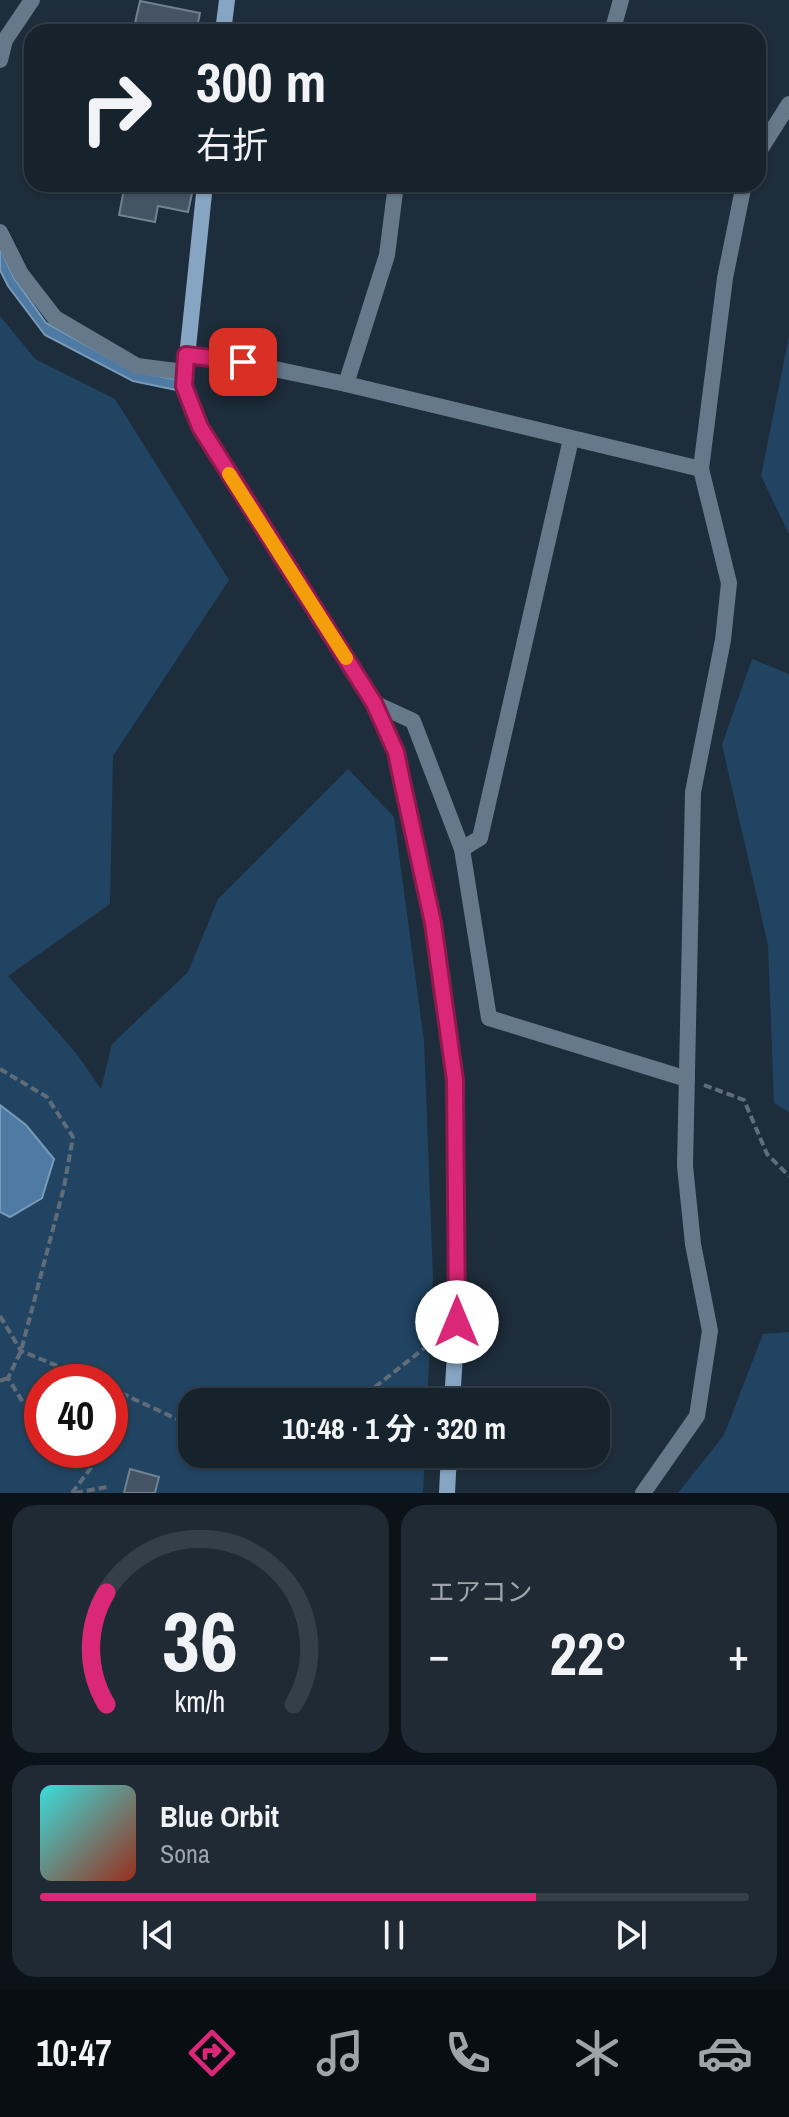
<!DOCTYPE html>
<html lang="ja">
<meta charset="utf-8">
<style>
body{margin:0;font-family:"Archivo Narrow","Noto Sans JP",sans-serif;background:#1f2a34;color:#f1f3f6;height:100vh;display:flex;flex-direction:column;font-size:30px;white-space:nowrap}
*{box-sizing:border-box;margin:0}
p{font-size:26px;color:#9ea4a9}
.icon{flex:none;width:44px;height:44px;fill:none;stroke:currentColor;stroke-width:2;stroke-linecap:round;stroke-linejoin:round}
.map{position:relative;height:1493px;overflow:hidden}
.sheet{display:flex;flex-direction:column;gap:12px;padding:12px;background:#0c1318;flex:1}
.sheet>*{flex:none}
.hud{position:absolute;left:24px;top:24px;width:742px;height:168px;border-radius:24px;box-shadow:0 2px 6px #0004,0 0 0 2px #353f48;background:#16222c;color:#f1f3f6;overflow:hidden}
.speed{position:absolute;left:24px;top:1364px;display:flex;gap:16px;font-size:40px;font-weight:700;text-align:center}
.speed>*{display:grid;place-content:center;width:104px;height:104px;border-radius:50%;background:#16222c;box-shadow:0 2px 6px #0004,0 0 0 2px #353f48;line-height:1}
.speed .limit{border:12px solid #d22;background:#fff;color:#111}
.pin{position:absolute;display:grid;place-items:center;width:68px;height:68px;color:#fff;margin:-34px;border-radius:16px;box-shadow:0 4px 12px #0006}
.me{position:absolute;width:88px;margin:-44px;rotate:0deg;stroke-linejoin:round;filter:drop-shadow(0 0 6px #0008)}
.turn{display:flex;align-items:center;gap:28px;height:168px;padding:0 40px;font-size:36px}
.turn .icon{width:104px;height:104px;stroke-width:2.5}
.turn b{display:block;font-size:56px;line-height:68px}
.big{font-size:60px;font-weight:700;line-height:1.1}
.sheet .card{flex:1;display:flex;flex-direction:column;justify-content:center;gap:12px;min-width:0;padding:0 28px;border-radius:24px;background:#1f2a34}
.sheet .dial{align-items:center;gap:0}
.dial svg{height:208px;overflow:visible;fill:none;stroke:#353f48;stroke-width:7;stroke-linecap:round;text-anchor:middle}
.dial text{fill:#f1f3f6;stroke:none}
.song{display:flex;align-items:center;gap:24px}
.cover{width:96px;height:96px;border-radius:12px;background:linear-gradient(135deg,hsl(180 70% 55%),hsl(10 70% 35%))}
.played{height:8px;border-radius:4px;background:linear-gradient(90deg,#db2777 70%,#353f48 70%)}
.keys{display:flex;justify-content:space-around;direction:ltr}
.heat{display:flex;justify-content:space-between;align-items:center;font-size:44px;direction:ltr}
.sheet .tiles{flex:1;display:grid;gap:12px;grid-template-columns:1fr 1fr}
.card:last-child{grid-column:span 2}
.trip{position:absolute;left:178px;top:1388px;width:432px;height:80px;border-radius:24px;background:#16222c;box-shadow:0 2px 6px #0004,0 0 0 2px #353f48;font-weight:700;line-height:80px;text-align:center}
.dock{display:flex;height:128px;justify-content:space-around;align-items:center;background:#090e12;color:#9ea4a9}
.dock .icon{width:56px;height:56px}
.dock .active{color:#db2777}
.dock b{font-size:36px;color:#f1f3f6}
.map>svg:first-child{display:block}
.green{fill:#214463;fill-rule:evenodd}
.water{fill:#4e7aa3;stroke:#789ab9;stroke-width:2}
.building{fill:#445464;stroke:#718293;stroke-width:2}
.lines{fill:none;stroke-linecap:round;stroke-linejoin:round}
.path{stroke:#606d79;stroke-width:4;stroke-dasharray:8 4;stroke-linecap:butt}
.street{stroke:#66798b;stroke-width:16}
.secondary{stroke:#86a5c2;stroke-width:16}
.route-casing{stroke:#8e194d;stroke-width:20}
.route{stroke:#db2777;stroke-width:14}
.slow{stroke:#f59e0b;stroke-width:14}
</style>
<div class="map">
<svg width="789" height="1493" viewBox="0 0 789 1493">
<rect width="100%" height="100%" fill="#1e2d3b"/>
<g class="green">
<path d="M0 316 35 359 115 399 229 580 113 756 110 904 8 976 76 1053 101 1089 112 1044 188 972 218 899 348 769 394 817 424 1041 433 1278 427 1402H192V1454H425L423 1493H0ZM42 1382H110V1450H42Z"/>
<path d="M789 336V534L761 476Z"/>
<path d="M752 659 789 674V1112L774 1103 768 945 722 745Z"/>
<path d="M789 1332V1493H678L724 1435 763 1334Z"/>
</g>
<g class="water">
<path d="M0 248 14 278 46 323 135 372 180 380 181 391 133 381 45 335 8 286 0 270Z"/>
<path d="M0 1105 26 1125 54 1159 42 1198 10 1217 0 1212Z"/>
</g>
<g class="building">
<path d="M140 1 200 13 196 32H133Z"/>
<path d="M125 184H194L188 212 158 206 155 222 119 215Z"/>
<path d="M130 1469 159 1477 155 1493H124Z"/>
</g>
<g class="lines">
<g class="path">
<path d="M0 1069 47 1097 73 1137 64 1187 21 1351 8 1378 32 1417 42 1418"/>
<path d="M704 1085 744 1100 767 1154 789 1176"/>
<path d="M0 1316 21 1351 97 1382"/>
<path d="M0 1381 8 1378"/>
<path d="M110 1388 192 1426"/>
<path d="M356 1402 436 1339"/>
<path d="M254 1454 272 1457 278 1454"/>
<path d="M72 1493 97 1460 96 1450"/>
<path d="M75 1493 107 1487"/>
</g>
<g class="street">
<path d="M612 32 621 0"/>
<path d="M0 60 5 40 32 0"/>
<path d="M758 153 789 104"/>
<path d="M0 232 21 274 55 318 137 366 184 372"/>
<path d="M186 355 217 357 346 384 701 469"/>
<path d="M346 384 387 255 396 184"/>
<path d="M374 703 413 721 462 849 489 1018 687 1079"/>
<path d="M462 849 480 838 571 439"/>
<path d="M643 1493 697 1416 710 1331 693 1244 685 1166 693 792 723 640 729 583 701 469 725 278 744 184"/>
</g>
<g class="secondary">
<path d="M223 32 227 0"/>
<path d="M205 184 184 386 200 427 374 703 396 752 433 923 455 1080 457 1322 452 1402"/>
<path d="M447 1493 449 1454"/>
</g>
</g>
<g class="lines">
<defs>
<path id="route" d="M243 362 186 355 184 386 200 427 374 703 396 752 402 781 433 923 455 1080 457 1322"/>
</defs>
<use href="#route" class="route-casing"/>
<use href="#route" class="route"/>
<path class="slow" d="M229 474 346 658"/>
</g>
</svg>
<div class="speed"><div class="limit">40</div></div>
<div class="pin" style="left:243px;top:362px;background:#d93025"><svg class="icon" aria-label="arrive" viewBox="0 0 24 24"><path d="M6 21V4h12l-3 4 3 4H6"/></svg></div>
<svg class="me" style="left:457px;top:1322px" viewBox="-20 -20 40 40"><circle r="19" fill="#fff"/><path d="M0-13L10 11 0 6-10 11z" fill="#db2777"/></svg>
<div class="trip">10:48 · 1 分 · 320 m</div>
<div class="hud">
<div class="turn"><svg class="icon" aria-label="right" viewBox="0 0 24 24"><path d="M7 20v-9h11M14 6l5 5-5 5"/></svg><div><b>300 m</b>右折</div></div>
</div>
</div>
<section class="sheet">
<div class="tiles">
<div class="card dial"><svg viewBox="0 0 100 80">
<path d="M14 69A42 42 0 1 1 86 69"/>
<path d="M14 69A42 42 0 0 1 14 26" stroke="#db2777"/>
<text x="50" y="56" font-size="32" font-weight="700">36</text>
<text x="50" y="72" font-size="11">km/h</text>
</svg></div>
<div class="card"><p>エアコン</p>
<div class="heat"><a>−</a><b class="big">22°</b><a>+</a></div>
</div>
<div class="card">
<div class="song"><i class="cover"></i><div><b>Blue Orbit</b><p>Sona</p></div></div>
<div class="played"></div>
<div class="keys"><svg class="icon" aria-label="previous" viewBox="0 0 24 24"><path d="M18 5L8 12l10 7zM5 5v14"/></svg><svg class="icon" aria-label="pause" viewBox="0 0 24 24"><path d="M8 5v14M16 5v14"/></svg><svg class="icon" aria-label="next" viewBox="0 0 24 24"><path d="M6 5l10 7-10 7zM19 5v14"/></svg></div>
</div>
</div>
</section>
<nav class="dock">
<b>10:47</b>
<svg class="icon active" aria-label="directions" viewBox="0 0 24 24"><path d="M12 3l9 9-9 9-9-9zM9 14v-3h6M13 9l2 2-2 2"/></svg>
<svg class="icon" aria-label="music" viewBox="0 0 24 24"><path d="M9 18V5l10-2v13"/><circle cx="6" cy="18" r="3"/><circle cx="16" cy="16" r="3"/></svg>
<svg class="icon" aria-label="phone" viewBox="0 0 24 24"><path d="M5 4h4l2 5-3 2q2 4 5 5l2-3 5 2v4C11 20 4 13 5 4z"/></svg>
<svg class="icon" aria-label="climate" viewBox="0 0 24 24"><path d="M12 3v18M4 7l16 10M4 17L20 7"/></svg>
<svg class="icon" aria-label="car" viewBox="0 0 24 24"><path d="M5 17H2v-5l4-1 3-4h7l3 4 3 1v5h-3M9 17h6M6 11h13"/><circle cx="7" cy="17" r="2"/><circle cx="17" cy="17" r="2"/></svg>
</nav>
